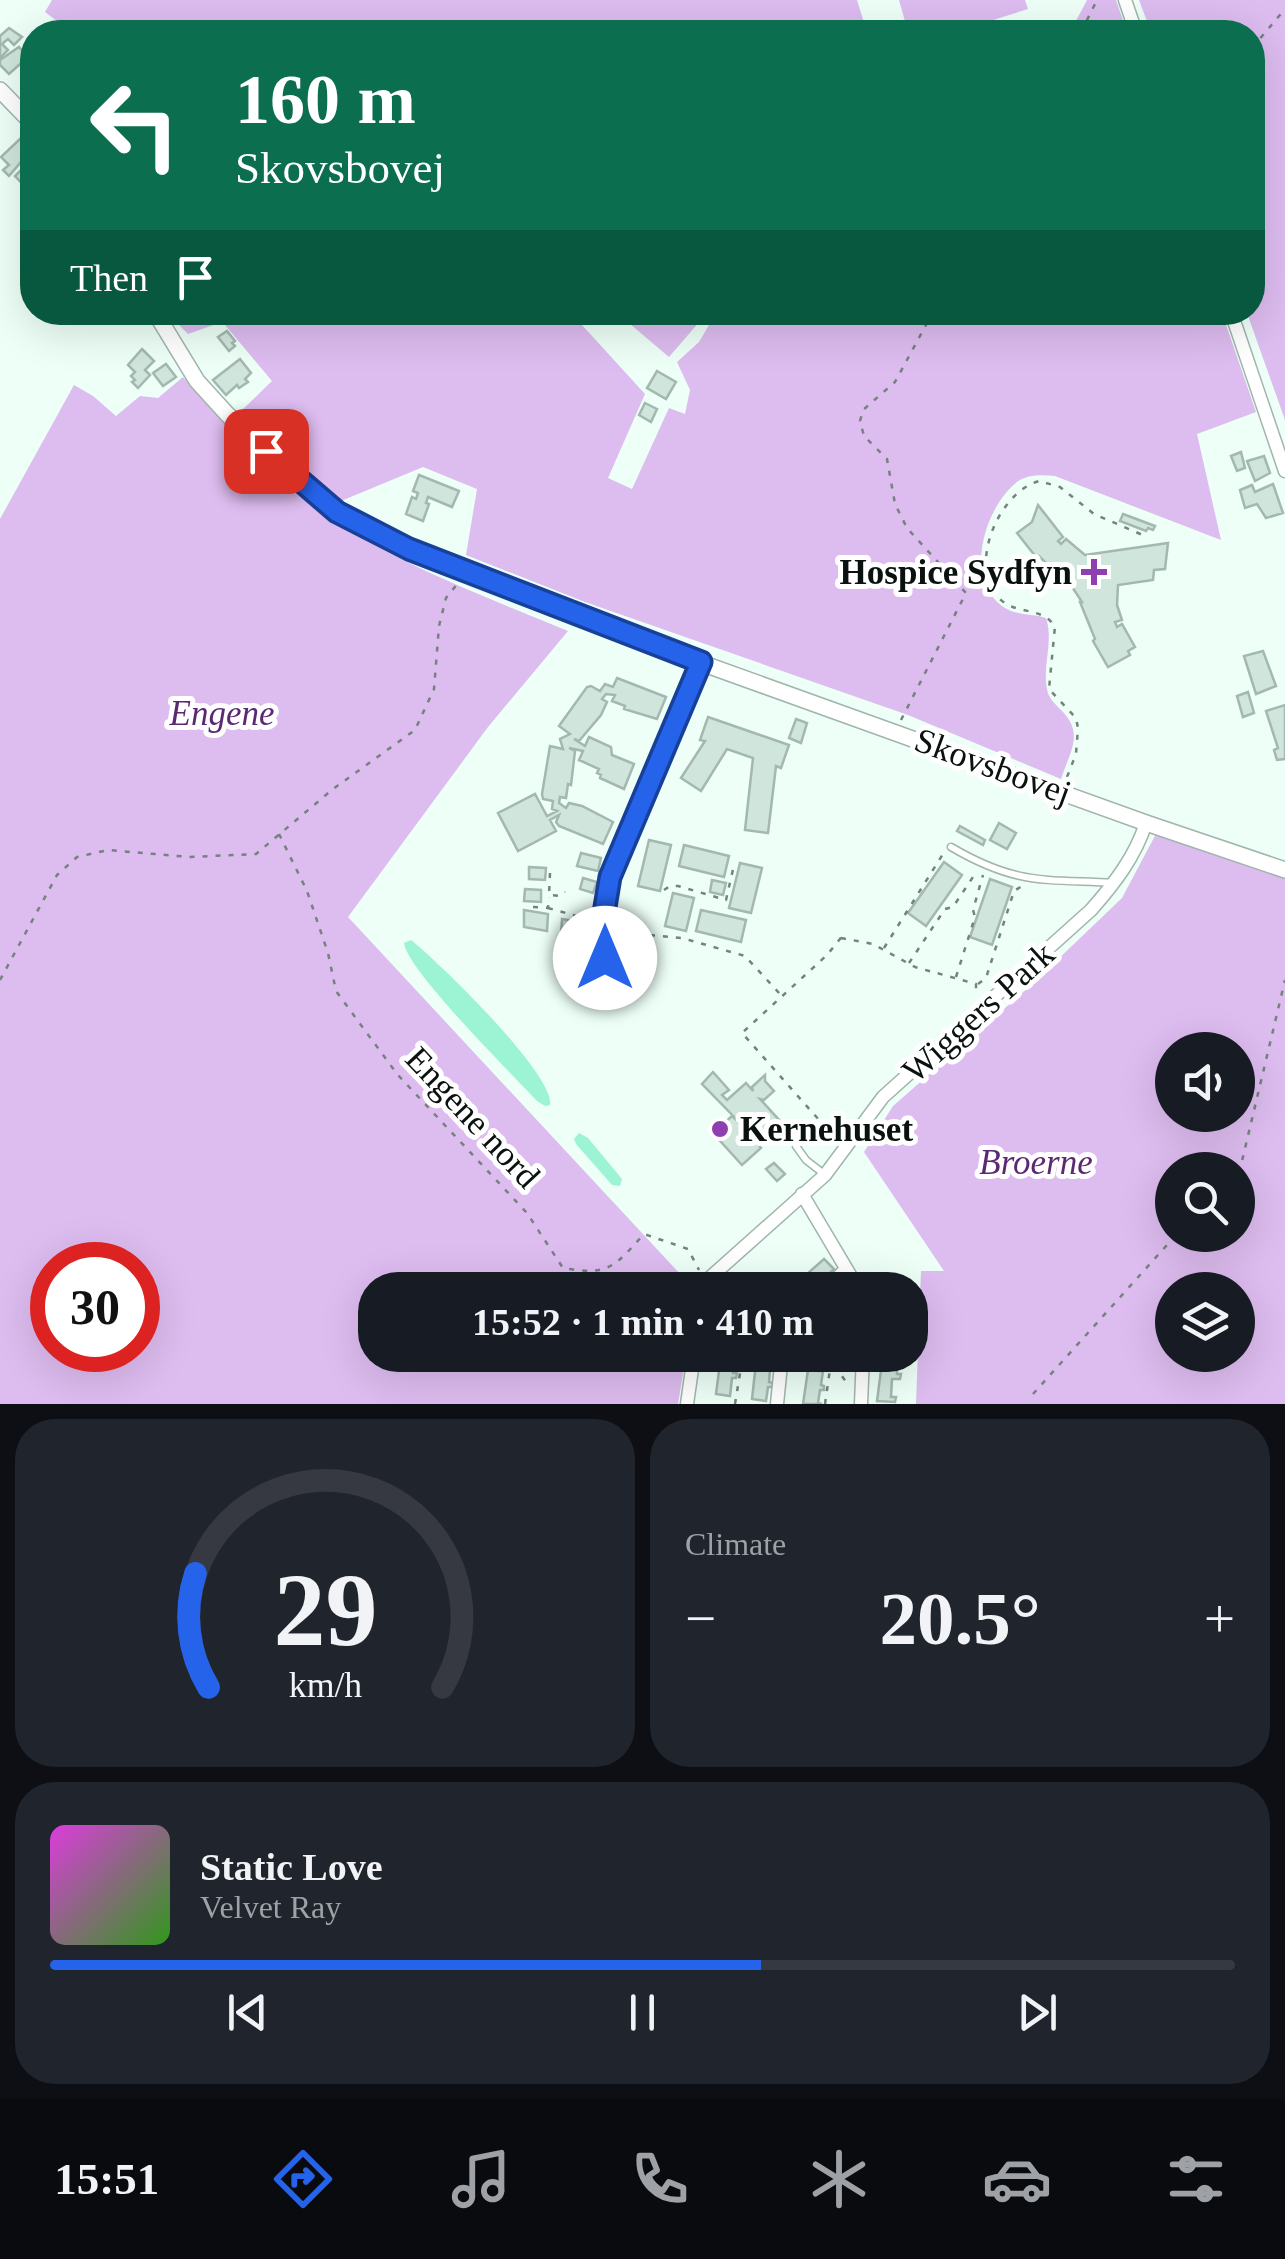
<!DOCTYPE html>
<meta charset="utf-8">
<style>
body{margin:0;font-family:Georgia,serif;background:#20242c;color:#f1f3f6;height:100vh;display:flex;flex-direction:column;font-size:38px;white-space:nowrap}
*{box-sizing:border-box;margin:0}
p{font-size:32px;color:#9ea1a6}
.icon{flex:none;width:55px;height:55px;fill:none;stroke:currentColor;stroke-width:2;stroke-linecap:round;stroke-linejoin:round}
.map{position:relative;height:1404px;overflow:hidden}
.side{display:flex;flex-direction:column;gap:15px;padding:15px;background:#0d0f14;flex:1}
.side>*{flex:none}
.guide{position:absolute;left:20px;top:20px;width:1245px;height:305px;border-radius:40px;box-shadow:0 10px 40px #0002;background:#0b6e4f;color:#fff;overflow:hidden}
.tools{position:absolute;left:1155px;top:1032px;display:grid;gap:20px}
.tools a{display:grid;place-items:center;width:100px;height:100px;border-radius:50%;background:#171b24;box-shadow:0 10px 40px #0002;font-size:50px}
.speed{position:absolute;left:30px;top:1242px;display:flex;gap:20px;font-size:50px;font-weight:700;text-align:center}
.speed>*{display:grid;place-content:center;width:130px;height:130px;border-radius:50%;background:#171b24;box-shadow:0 10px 40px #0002;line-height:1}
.speed .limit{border:15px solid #d22;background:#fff;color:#111}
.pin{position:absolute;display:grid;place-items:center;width:85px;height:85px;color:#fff;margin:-42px;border-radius:20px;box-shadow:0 5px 15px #0006}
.me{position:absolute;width:110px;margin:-55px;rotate:0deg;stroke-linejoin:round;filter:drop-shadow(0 0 8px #0008)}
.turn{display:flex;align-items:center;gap:35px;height:210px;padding:0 50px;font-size:45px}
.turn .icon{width:130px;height:130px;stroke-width:2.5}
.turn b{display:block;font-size:70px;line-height:85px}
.then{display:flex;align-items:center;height:95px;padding:0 50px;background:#0003;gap:20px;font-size:38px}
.big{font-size:75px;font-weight:800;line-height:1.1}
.side .card{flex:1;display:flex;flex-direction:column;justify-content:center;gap:15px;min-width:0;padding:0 35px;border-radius:40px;background:#20242c}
.side .dial{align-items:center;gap:0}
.dial svg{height:260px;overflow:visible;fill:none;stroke:#363941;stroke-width:7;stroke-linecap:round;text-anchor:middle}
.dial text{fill:#f1f3f6;stroke:none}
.song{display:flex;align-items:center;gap:30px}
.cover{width:120px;height:120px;border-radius:15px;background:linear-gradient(135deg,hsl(300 70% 55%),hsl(110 70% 35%))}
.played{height:10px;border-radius:5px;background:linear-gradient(90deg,#2563eb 60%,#363941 60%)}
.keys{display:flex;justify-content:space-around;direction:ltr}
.heat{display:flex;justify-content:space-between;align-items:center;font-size:55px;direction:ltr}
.side .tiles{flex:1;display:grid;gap:15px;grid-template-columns:1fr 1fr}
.card:last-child{grid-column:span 2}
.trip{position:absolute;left:358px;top:1272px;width:570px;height:100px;border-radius:40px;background:#171b24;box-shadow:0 10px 40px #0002;font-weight:800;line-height:100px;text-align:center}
.dock{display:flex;height:160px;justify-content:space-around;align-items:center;background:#090b0e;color:#9ea1a6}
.dock .icon{width:70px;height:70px}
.dock .selected{color:#2563eb}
.dock b{font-size:45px;color:#f1f3f6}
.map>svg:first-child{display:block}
.green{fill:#ddbcef;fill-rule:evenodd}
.water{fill:#9df4d4}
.building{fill:#d0e6dd;stroke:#a3b8af;stroke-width:2.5}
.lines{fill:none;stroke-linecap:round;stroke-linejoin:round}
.service-casing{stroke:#a0b5ac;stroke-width:9}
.minor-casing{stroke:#a0b5ac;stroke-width:15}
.tertiary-casing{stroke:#a0b5ac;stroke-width:18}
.path{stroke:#75827d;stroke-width:2.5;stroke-dasharray:5 8;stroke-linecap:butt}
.service{stroke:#fff;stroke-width:6}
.minor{stroke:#fff;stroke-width:12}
.tertiary{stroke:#fff;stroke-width:15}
.route-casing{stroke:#184099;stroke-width:25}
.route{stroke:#2563eb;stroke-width:18}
.poi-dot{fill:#8e40b1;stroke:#fff;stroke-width:4}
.labels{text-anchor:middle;stroke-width:10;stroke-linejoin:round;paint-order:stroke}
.poi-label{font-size:35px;font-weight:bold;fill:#0a120f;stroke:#fff;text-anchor:end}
.park-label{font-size:35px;font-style:italic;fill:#5b2972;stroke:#fff}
.street-label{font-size:35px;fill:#0a120f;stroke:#fff}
</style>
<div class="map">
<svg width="1285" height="1404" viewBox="0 0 1285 1404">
<rect width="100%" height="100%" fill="#edfff7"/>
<g class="green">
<path d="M52 0H857L867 32H71L45 12Z"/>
<path d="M899 0H1025L1028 9 955 32H908Z"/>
<path d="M1087 0H1116L1127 32H1070Z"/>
<path d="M1139 0H1285V420L1247 313 1252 312V32H1151Z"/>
<path d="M1183 312 1223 316 1256 412 1197 434 1221 540 1055 476C1042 475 1028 474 1017 482 985 507 963 578 1002 606 1015 616 1031 613 1046 618 1054 642 1042 665 1047 689 1048 697 1054 703 1059 708 1085 732 1071 749 1061 779L908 715 585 602 466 555 477 489 423 467 341 501 236 416 272 381 225 325 222 322 188 334 167 313H596L582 325 645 394 608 478 632 489 669 408 685 414 690 390 677 362 699 342 716 313Z"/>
<path d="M617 313H707L669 357Z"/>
<path d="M183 377C227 426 270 479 326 516 400 565 486 597 568 631L488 727 348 917 695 1290H375V1355H686L678 1404H0V519L74 385 93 396 116 416 140 396 158 398ZM52 1265H138V1350H52Z"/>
<path d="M1157 832 1285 873V1404H916L921 1271H944L864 1152 893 1106 1029 987 1122 898ZM1172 1050H1238V1115H1172ZM1172 1170H1238V1235H1172ZM1172 1290H1238V1355H1172Z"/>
</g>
<g class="water">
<path d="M411 940C438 961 556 1076 550 1105L545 1106 537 1101C512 1074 407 970 404 943Z"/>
<path d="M579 1133 588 1138 622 1179 620 1186 612 1185 576 1144 574 1139Z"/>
</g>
<g class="building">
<path d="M9 28 22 37 14 45 8 39 2 44 8 50 0 58V36Z"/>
<path d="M19 47 28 57 9 74 0 65V60Z"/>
<path d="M21 138 32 149 9 176 3 170 9 165 1 157Z"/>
<path d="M24 167 32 176V194L15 176Z"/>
<path d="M227 331 235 341 232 343 235 346 229 351 218 337Z"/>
<path d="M142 349 154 361 145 370 150 375 138 388 132 382 135 380 131 376 135 372 128 365Z"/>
<path d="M240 359 251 373 245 379 248 382 239 388 237 385 226 395 213 380Z"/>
<path d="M166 364 176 377 163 386 153 373Z"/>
<path d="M657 371 676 382 666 399 647 388Z"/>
<path d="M645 403 657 409 651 422 639 415Z"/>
<path d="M1241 452 1245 468 1237 471 1231 456Z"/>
<path d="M1264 456 1270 473 1255 481 1247 461Z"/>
<path d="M419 475 459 491 452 507 428 497 426 503 429 504 423 521 406 514 412 497 416 499 418 493 413 491Z"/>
<path d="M1273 484 1283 513 1266 518 1257 504 1245 508 1240 490 1252 485 1255 492Z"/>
<path d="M1038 505 1063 537 1058 541 1061 544 1066 539 1085 555 1168 543 1165 569 1154 570 1153 580 1118 585 1117 605 1122 620 1115 622 1117 627 1122 624 1135 647 1128 651 1130 655 1108 667 1093 641 1095 639 1080 602H1082L1069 582 1067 584 1039 556 1036 557 1017 533 1032 522Z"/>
<path d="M1123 514 1155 526 1153 530 1148 528 1146 531 1120 521Z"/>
<path d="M1263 651 1276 686 1256 694 1244 656Z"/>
<path d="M617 678 666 697 657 719 624 709 625 706 612 701 615 695 606 694 602 699 607 702 601 715 579 741 574 739 585 746 589 737 611 747 612 755 634 764 624 789 600 778 601 775 597 773 599 769 579 760 583 751 569 748 575 751 571 785 568 784 566 798 560 797 559 803 566 808 569 803 582 806 613 822 603 844 559 826 556 822 559 815 550 820 556 831 518 851 498 813 535 794 547 816 557 811 552 809 553 801 543 799 542 794 550 746 563 749 560 739 570 734 559 726 587 687 591 686 600 691 605 684 613 687Z"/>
<path d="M1248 692 1254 713 1243 717 1237 696Z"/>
<path d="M1285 705V759L1277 760 1274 750 1278 748 1266 711Z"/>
<path d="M708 717 789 745 781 768 776 766 768 833 745 830 753 758 727 749 701 791 681 778 705 741 700 740Z"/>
<path d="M796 719 807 723 801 743 789 738Z"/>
<path d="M999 823 1016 833 1007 849 990 840Z"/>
<path d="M960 826 985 840 983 845 957 831Z"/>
<path d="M649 840 671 845 660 891 638 886Z"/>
<path d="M684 845 729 856 724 877 679 866Z"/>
<path d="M581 853 601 858 598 871 577 866Z"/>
<path d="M944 862 962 875 926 926 908 913Z"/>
<path d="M740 863 762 868 751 913 729 908Z"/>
<path d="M529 867 546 868 545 880 529 879Z"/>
<path d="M583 878 597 882 593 893 580 889Z"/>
<path d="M990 879 1012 887 992 945 970 937Z"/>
<path d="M712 880 726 883 723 895 710 892Z"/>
<path d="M525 889 541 890V902L524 901Z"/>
<path d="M673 893 694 898 686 931 665 926Z"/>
<path d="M524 910 548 914 547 931 524 927Z"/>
<path d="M701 910 746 920 741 942 696 931Z"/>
<path d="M562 919 585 923 584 940 561 936Z"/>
<path d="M713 1072 729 1090 722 1095 727 1100 746 1083 753 1091 752 1087 765 1075V1081L774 1091 764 1100 760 1099 780 1121 761 1138 755 1131 750 1135 761 1148 742 1165 713 1133 732 1116 744 1127 702 1084Z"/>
<path d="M774 1163 785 1174 777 1181 766 1169Z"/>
<path d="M824 1259 834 1269 820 1282 822 1284 819 1288 817 1285 811 1290H789Z"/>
<path d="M721 1355H740L739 1360 735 1359 733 1373H737L736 1378H732L730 1396 716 1394Z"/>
<path d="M754 1355H768L767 1364 775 1365 774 1370 770 1369 769 1382 773 1383 772 1387H768L766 1401 752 1399 756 1363H753Z"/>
<path d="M806 1355H825L824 1358H820L819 1371H823L821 1385 824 1386V1390H820L818 1403 822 1404H803L808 1370H804Z"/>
<path d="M883 1355H897V1374H901L900 1379H892L891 1397H896L895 1402 877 1401Z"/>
</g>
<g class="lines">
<defs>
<g id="service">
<path d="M951 847C1016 885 1043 879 1113 883"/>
<path d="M796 1146 806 1160 824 1174"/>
</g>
<g id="minor">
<path d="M1125 0 1136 32"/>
<path d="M1231 312 1285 471"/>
<path d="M606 938H623"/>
<path d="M605 958V907L610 877 701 662"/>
<path d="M802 1194 859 1290"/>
<path d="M704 1290 705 1282 825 1175 883 1097 1091 910C1114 884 1135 857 1146 823"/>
<path d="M825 1290 846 1269"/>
<path d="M687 1404 694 1355"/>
<path d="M777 1404 782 1355"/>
<path d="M861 1404 863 1355"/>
</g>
<g id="tertiary">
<path d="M0 90 32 123"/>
<path d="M155 312 197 381 227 414 286 470 337 511 409 549 679 655 1146 823 1285 870"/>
</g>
</defs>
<use href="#service" class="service-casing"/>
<use href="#minor" class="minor-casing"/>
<use href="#tertiary" class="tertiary-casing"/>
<g class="path">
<path d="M1081 32 1097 0"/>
<path d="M1252 48 1285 9"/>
<path d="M901 720 966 593 907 528 895 504 887 459 864 436 860 421 863 410 895 382 933 312"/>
<path d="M1067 777 1076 754 1078 728 1076 718 1049 689 1055 626C1040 606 1016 615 1000 599 967 569 997 493 1039 481L1060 487 1094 514 1145 536"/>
<path d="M279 834 307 891 328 953 336 991 397 1074 527 1213 563 1268C609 1276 614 1267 644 1234L688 1249 699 1270"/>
<path d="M550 873 549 895 560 896 565 892"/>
<path d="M664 890 670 886H678L726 900 734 865"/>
<path d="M533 907 548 908 549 897"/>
<path d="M548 908 580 917"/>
<path d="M637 934 682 938 745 956 780 994"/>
<path d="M841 938 873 944 915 967 976 984V996"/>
<path d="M884 948 943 854"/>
<path d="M909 963 945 909 953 907 977 871"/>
<path d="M956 977 975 917 973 910 983 875"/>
<path d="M0 980 57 875 77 857 108 850 189 857 256 854 333 789 415 730 434 689 439 626 446 598 458 583"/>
<path d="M978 984 986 978 1014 891 1022 886"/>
<path d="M835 1138 742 1033 827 955 844 934"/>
<path d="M1234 1170 1242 1161 1285 980"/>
<path d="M827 1355 849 1386"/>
<path d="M1033 1394 1176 1235"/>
<path d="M735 1404 743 1355"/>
<path d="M825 1404 831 1362"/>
</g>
<use href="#service" class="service"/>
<use href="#minor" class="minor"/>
<use href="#tertiary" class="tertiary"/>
</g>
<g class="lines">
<defs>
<path id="route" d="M266 451 337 512 409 549 701 662 610 877 605 907V958"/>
</defs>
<use href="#route" class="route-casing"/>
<use href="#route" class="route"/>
</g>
<g class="poi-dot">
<path d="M1089 557h10v10h10v10h-10v10h-10v-10h-10v-10h10z"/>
<circle cx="720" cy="1129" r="10"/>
</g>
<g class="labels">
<g class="poi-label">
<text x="1072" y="584">Hospice Sydfyn</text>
<text x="740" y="1141" text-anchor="start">Kernehuset</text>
</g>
<g class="park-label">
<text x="222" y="725">Engene</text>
<text x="1036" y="1174">Broerne</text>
</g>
<g class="street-label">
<text transform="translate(993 766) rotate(20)" y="12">Skovsbovej</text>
<text transform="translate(978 1012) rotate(-42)" y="12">Wiggers Park</text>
<text transform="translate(473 1117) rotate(47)" y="12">Engene nord</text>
</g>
</g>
</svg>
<div class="tools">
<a><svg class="icon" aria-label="sound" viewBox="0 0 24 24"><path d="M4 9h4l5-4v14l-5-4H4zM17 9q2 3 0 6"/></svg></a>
<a><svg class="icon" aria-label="search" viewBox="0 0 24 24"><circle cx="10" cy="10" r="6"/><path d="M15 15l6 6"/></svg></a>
<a><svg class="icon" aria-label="layers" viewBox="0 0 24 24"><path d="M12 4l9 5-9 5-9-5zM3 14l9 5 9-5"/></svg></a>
</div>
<div class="speed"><div class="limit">30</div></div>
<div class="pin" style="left:266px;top:451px;background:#d93025"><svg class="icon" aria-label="arrive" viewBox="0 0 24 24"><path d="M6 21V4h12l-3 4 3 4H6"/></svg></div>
<svg class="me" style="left:605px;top:958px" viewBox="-20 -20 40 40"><circle r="19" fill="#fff"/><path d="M0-13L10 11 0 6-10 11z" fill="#2563eb"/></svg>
<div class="trip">15:52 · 1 min · 410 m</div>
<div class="guide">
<div class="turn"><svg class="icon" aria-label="left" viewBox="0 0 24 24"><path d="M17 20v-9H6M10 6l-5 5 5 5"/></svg><div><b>160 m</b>Skovsbovej</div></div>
<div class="then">Then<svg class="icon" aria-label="arrive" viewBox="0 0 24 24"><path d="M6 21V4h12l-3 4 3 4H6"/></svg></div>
</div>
</div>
<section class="side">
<div class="tiles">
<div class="card dial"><svg viewBox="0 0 100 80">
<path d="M14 69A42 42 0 1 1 86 69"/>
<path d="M14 69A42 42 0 0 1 10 34" stroke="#2563eb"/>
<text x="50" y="56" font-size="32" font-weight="700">29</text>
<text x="50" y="72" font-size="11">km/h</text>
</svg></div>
<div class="card"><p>Climate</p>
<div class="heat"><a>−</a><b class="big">20.5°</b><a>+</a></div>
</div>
<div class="card">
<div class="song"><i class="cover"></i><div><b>Static Love</b><p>Velvet Ray</p></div></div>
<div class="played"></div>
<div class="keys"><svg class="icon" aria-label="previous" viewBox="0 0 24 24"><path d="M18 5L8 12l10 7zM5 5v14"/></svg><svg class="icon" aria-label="pause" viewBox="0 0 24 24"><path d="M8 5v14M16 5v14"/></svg><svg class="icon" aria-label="next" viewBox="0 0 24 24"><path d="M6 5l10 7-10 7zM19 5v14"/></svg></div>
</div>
</div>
</section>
<nav class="dock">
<b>15:51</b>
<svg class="icon selected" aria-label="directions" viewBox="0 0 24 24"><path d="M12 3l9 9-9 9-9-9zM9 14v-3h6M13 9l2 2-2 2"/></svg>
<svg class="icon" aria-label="music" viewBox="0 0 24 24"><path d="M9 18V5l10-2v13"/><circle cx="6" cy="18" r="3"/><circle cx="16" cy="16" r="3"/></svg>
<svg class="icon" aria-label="phone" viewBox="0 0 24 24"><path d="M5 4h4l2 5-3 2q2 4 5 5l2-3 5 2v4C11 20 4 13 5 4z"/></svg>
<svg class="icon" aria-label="climate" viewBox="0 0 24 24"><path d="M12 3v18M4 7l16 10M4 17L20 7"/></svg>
<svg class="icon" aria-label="car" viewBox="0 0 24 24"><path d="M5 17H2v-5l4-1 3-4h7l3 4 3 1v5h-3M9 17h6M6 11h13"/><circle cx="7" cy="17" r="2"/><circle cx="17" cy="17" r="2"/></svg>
<svg class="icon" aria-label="filters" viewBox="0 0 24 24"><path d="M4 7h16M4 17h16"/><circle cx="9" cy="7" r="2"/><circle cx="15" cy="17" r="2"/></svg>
</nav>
